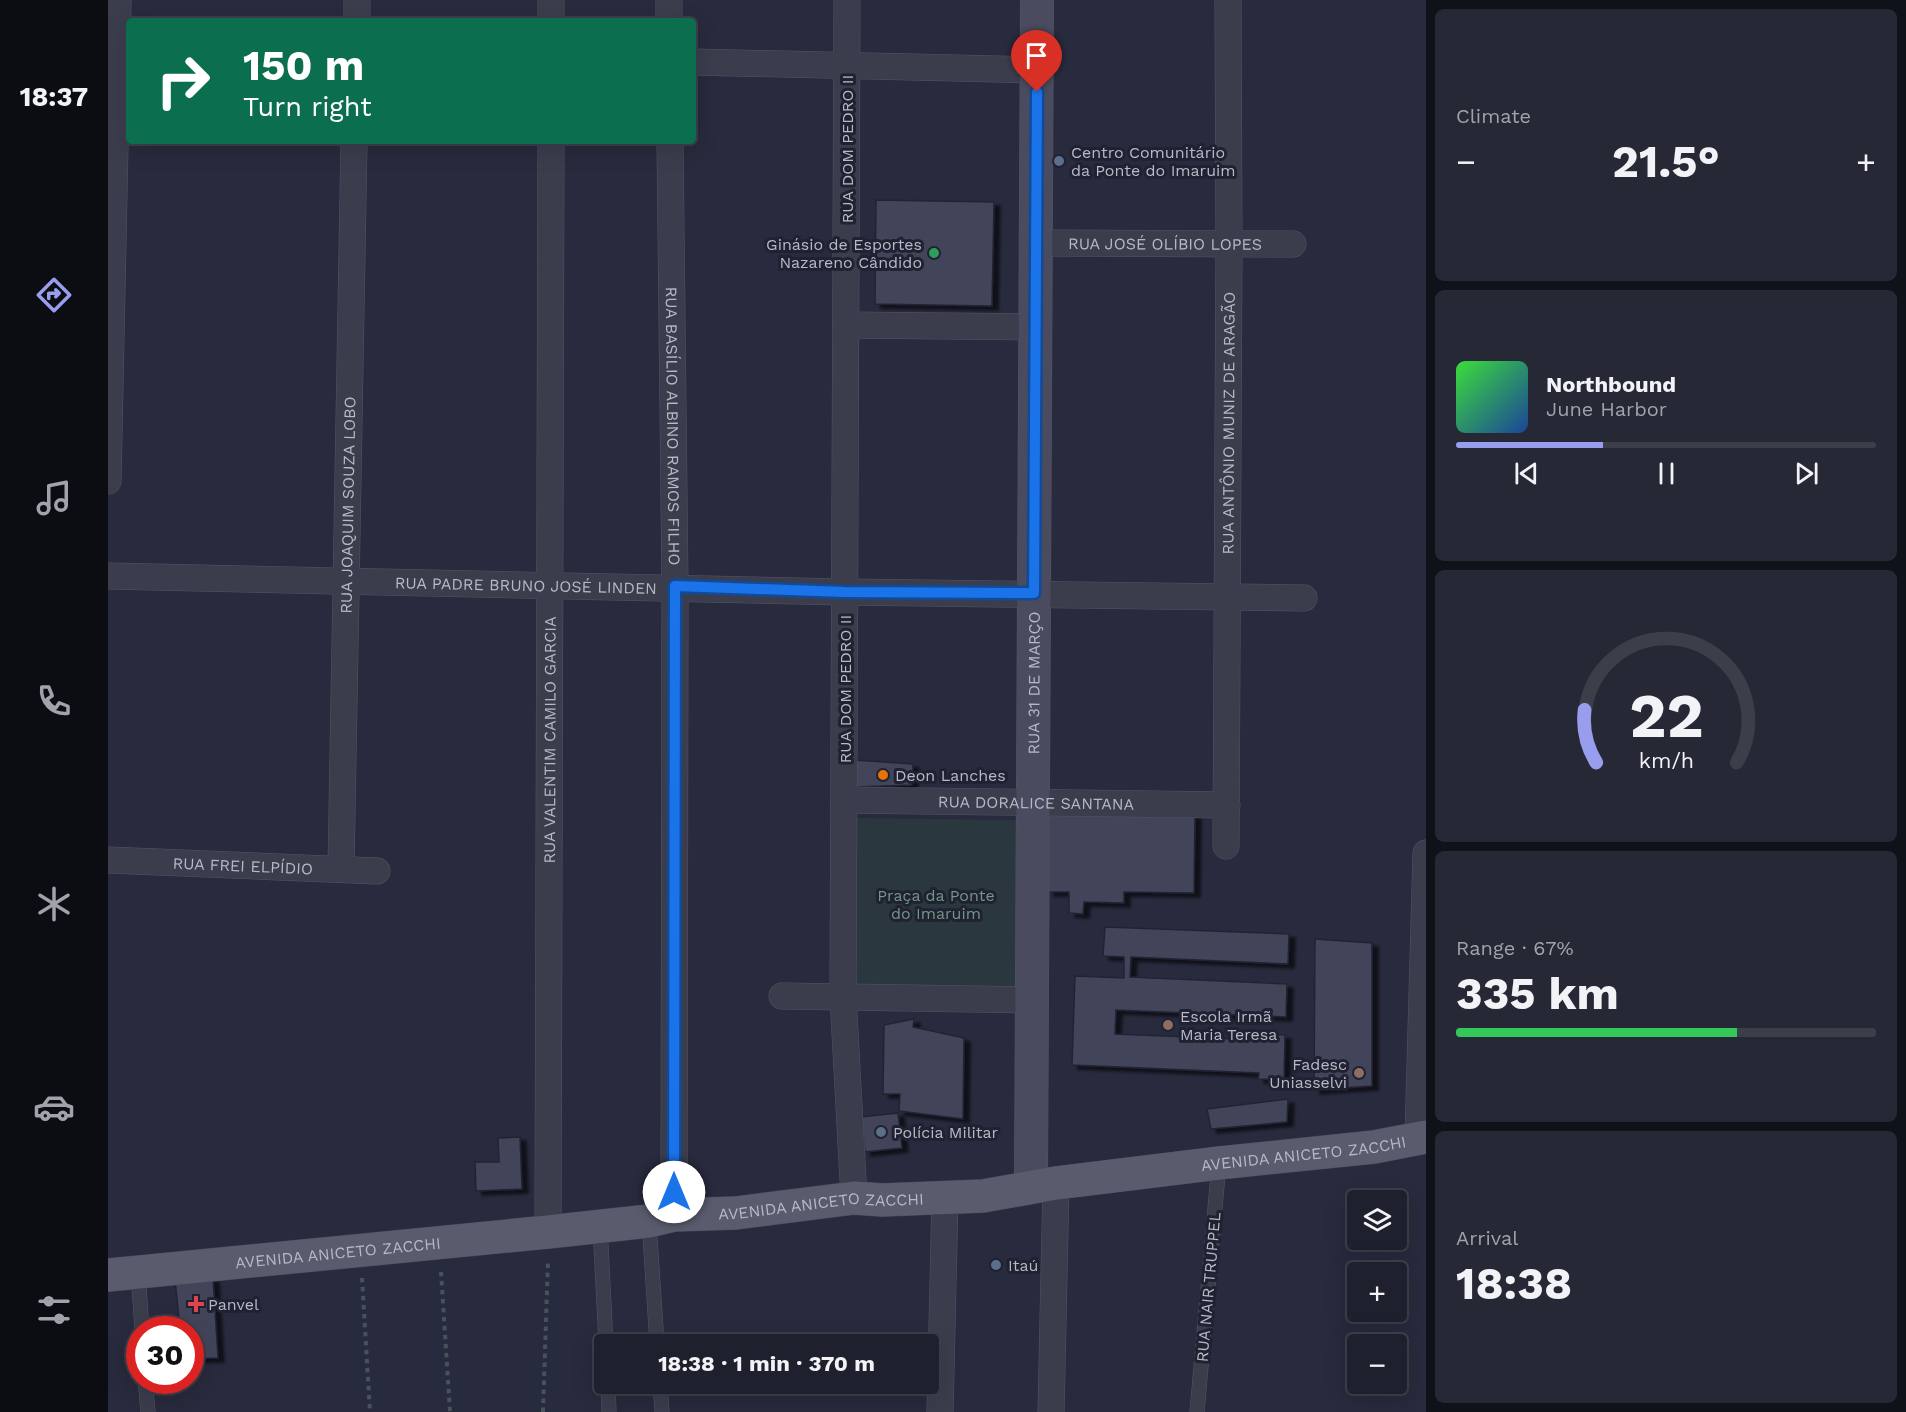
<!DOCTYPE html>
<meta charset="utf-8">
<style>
body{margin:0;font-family:"Work Sans",sans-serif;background:#262836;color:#f1f3f6;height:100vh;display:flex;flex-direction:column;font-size:22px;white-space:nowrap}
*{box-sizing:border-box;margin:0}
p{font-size:20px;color:#a1a3aa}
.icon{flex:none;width:33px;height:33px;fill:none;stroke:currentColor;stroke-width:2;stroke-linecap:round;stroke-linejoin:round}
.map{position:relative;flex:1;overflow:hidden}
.sheet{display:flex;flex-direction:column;gap:9px;padding:9px;background:#101219;width:480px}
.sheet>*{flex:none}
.hud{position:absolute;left:18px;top:18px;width:570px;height:126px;border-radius:6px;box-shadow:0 6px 24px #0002,0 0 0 2px #3c3e4a;background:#0b6e4f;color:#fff;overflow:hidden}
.tools{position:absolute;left:1239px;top:1190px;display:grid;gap:12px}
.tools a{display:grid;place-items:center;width:60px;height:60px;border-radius:6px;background:#1e202e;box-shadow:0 6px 24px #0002,0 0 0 2px #3c3e4a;font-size:30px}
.speed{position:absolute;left:18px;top:1316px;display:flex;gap:12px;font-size:30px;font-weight:700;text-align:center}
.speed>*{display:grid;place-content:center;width:78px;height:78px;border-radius:50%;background:#1e202e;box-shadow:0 6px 24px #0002,0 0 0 2px #3c3e4a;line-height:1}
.speed .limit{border:9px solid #d22;background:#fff;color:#111}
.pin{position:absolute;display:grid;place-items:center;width:51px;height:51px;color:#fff;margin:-62px -26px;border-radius:50% 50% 50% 0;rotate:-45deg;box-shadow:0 0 6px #0007}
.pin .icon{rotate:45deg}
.me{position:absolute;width:66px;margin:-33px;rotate:0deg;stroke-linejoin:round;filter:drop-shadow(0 0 4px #0008)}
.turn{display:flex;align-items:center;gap:21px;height:126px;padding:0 18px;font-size:27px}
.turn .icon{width:78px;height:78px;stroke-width:2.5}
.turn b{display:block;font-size:42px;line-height:51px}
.big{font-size:45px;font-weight:700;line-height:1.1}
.sheet .tile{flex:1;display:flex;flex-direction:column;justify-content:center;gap:9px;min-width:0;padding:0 21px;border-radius:9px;background:#262836}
.sheet .dial{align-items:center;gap:0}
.dial svg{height:156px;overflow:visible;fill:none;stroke:#3c3e4a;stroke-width:7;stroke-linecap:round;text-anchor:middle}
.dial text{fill:#f1f3f6;stroke:none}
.song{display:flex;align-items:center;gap:18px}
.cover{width:72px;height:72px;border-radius:9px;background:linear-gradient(135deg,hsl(120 70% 55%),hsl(220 70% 35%))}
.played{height:6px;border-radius:3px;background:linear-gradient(90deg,#989eed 35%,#3c3e4a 35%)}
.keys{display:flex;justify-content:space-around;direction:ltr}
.heat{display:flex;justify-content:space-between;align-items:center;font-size:33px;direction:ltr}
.charge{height:9px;border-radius:4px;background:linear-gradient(90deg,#34c759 67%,#3c3e4a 0)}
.trip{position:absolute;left:486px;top:1334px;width:345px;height:60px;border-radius:6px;background:#1e202e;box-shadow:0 6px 24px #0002,0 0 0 2px #3c3e4a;font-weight:700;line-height:60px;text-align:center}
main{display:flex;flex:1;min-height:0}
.tabs{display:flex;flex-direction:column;width:108px;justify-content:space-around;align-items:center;background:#0c0d12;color:#a1a3aa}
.tabs .icon{width:42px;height:42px}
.tabs .on{color:#989eed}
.tabs b{font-size:27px;color:#f1f3f6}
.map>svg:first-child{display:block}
.green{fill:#2b373f}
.building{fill:#42455a;stroke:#222434;stroke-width:1.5;filter:url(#shadow)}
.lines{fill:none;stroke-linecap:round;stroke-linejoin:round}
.lane-casing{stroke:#535565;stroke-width:15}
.street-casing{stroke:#535565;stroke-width:27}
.secondary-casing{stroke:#535565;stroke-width:34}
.primary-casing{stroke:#454656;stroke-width:34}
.path{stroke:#48525b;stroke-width:4;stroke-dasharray:4.5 4.5;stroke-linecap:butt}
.lane{stroke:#3b3d4d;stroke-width:14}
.street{stroke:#3b3d4d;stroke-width:26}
.secondary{stroke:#4a4b5f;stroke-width:33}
.primary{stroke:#5a5c6d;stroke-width:33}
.route-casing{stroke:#114b97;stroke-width:15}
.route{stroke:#1a73e8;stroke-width:10}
.service-dot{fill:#5c6f8a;stroke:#202232;stroke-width:2}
.leisure-dot{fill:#2e9e5b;stroke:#202232;stroke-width:2}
.food-dot{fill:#e8710a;stroke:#202232;stroke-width:2}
.education-dot{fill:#8d6e63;stroke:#202232;stroke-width:2}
.health-dot{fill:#e0444e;stroke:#202232;stroke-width:2}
.labels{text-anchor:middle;stroke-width:6;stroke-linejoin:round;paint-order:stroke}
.street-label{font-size:16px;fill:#b8b9c8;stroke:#202232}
.poi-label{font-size:16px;fill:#b8b9c8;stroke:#202232;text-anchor:start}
.park-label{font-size:16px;fill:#719685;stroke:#202232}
</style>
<main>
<nav class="tabs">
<b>18:37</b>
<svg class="icon on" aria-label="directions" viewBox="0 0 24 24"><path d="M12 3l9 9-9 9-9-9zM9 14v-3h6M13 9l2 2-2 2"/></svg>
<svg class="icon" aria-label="music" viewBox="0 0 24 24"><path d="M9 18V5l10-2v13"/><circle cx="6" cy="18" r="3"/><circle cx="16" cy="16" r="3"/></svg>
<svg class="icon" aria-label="phone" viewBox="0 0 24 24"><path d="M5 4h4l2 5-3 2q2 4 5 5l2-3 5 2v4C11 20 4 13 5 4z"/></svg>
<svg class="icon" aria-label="climate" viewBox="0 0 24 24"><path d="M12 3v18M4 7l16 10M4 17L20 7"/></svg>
<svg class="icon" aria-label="car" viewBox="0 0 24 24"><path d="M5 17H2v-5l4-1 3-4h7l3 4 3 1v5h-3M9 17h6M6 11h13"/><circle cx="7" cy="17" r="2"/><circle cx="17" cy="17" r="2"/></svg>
<svg class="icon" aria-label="filters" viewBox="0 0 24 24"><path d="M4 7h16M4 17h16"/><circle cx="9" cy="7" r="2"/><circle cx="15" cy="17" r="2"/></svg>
</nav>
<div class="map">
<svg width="1318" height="1412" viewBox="0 0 1318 1412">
<defs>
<filter id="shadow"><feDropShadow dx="6" dy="4" stdDeviation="1.5" flood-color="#0009"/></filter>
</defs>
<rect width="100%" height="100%" fill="#282a3d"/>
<path class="green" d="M746 818 911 820 909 989 745 987Z"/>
<g class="building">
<path d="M768 200 886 202 884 306 767 304Z"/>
<path d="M746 760 805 764 804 785 747 787Z"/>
<path d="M941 812 1087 815 1086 893 1016 892V903L976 902 975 914 961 913V892H940Z"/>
<path d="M997 927 1181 934 1180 964 1023 957 1022 977 1179 984 1178 1017 1008 1010 1007 1034 1153 1040V1034L1177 1035 1176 1080 1150 1079 1151 1073 964 1065 967 976 1016 978V957L995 956Z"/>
<path d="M1207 939 1264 943V1086L1206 1090Z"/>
<path d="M806 1019 805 1027 856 1038 855 1119 791 1111 792 1094H775L776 1025Z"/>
<path d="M1180 1099 1179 1122 1103 1129 1099 1109Z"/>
<path d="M790 1113 794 1148 757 1152 753 1117Z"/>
<path d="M412 1137 414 1189 368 1191 367 1162H391L390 1138Z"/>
<path d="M105 1278 110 1358 82 1359V1329H72L67 1280Z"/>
</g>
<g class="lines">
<defs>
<g id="lane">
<path d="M541 1221 549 1344"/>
<path d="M492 1226 498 1344"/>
<path d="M30 1272 34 1329"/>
<path d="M37 1380 40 1412"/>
<path d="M500 1383 501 1412"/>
<path d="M552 1383 554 1412"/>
<path d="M1089 1412 1111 1163"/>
</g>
<g id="street">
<path d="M443 0V21"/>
<path d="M561 0V21"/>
<path d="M739 0 735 996 746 1198"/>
<path d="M249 21V0"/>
<path d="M585 62 929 70"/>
<path id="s1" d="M562 141 567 586 566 1215"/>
<path id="s2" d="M928 243 1185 244"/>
<path d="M738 325 928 327"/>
<path d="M0 481 10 0"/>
<path id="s3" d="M0 576 737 592 1196 598"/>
<path id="s4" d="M736 800 1119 805"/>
<path id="s5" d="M1118 846 1121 244 1120 0"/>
<path id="s6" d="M0 860 269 871"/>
<path id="s7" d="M233 869 246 141"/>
<path d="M674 996 924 1000"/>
<path d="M1310 1138 1318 853"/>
<path id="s8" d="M440 1232 443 141"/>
<path d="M832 1412 837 1197"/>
<path d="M943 1412 948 1183"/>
</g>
<g id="secondary">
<path id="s9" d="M923 1187 929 0"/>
</g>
<g id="primary">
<path id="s10" d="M0 1275 440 1232 541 1221 566 1215 628 1213 746 1198 774 1200 875 1196 948 1183 1111 1163 1266 1147 1318 1137"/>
</g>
</defs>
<use href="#lane" class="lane-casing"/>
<use href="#street" class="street-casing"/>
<use href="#secondary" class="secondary-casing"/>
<use href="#primary" class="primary-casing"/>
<g class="path">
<path d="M333 1272 342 1412"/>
<path d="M254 1278 262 1412"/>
<path d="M435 1412 440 1260"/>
</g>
<use href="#lane" class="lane"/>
<use href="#street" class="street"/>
<use href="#secondary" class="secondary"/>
<use href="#primary" class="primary"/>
</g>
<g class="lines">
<defs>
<path id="route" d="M566 1192 567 586 737 592 926 593 929 92"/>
</defs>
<use href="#route" class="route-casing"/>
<use href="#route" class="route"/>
</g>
<g class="service-dot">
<circle cx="951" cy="161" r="6"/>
<circle cx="773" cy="1132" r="6"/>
<circle cx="888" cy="1265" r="6"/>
</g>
<circle class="leisure-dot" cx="826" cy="253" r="6"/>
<circle class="food-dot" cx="775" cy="775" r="6"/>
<g class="education-dot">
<circle cx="1060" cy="1025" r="6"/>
<circle cx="1251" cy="1073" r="6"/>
</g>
<path class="health-dot" d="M85 1295h6v6h6v6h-6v6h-6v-6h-6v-6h6z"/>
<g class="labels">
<g class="street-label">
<text transform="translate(739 149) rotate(-90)" y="6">RUA DOM PEDRO II</text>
<text dy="6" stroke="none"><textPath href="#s2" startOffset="129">RUA JOSÉ OLÍBIO LOPES</textPath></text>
<text dy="6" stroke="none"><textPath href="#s5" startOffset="423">RUA ANTÔNIO MUNIZ DE ARAGÃO</textPath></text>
<text dy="6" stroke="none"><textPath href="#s1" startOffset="285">RUA BASÍLIO ALBINO RAMOS FILHO</textPath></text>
<text dy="6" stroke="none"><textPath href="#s7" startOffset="364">RUA JOAQUIM SOUZA LOBO</textPath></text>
<text dy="6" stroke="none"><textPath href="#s3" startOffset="418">RUA PADRE BRUNO JOSÉ LINDEN</textPath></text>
<text dy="6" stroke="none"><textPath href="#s9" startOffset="504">RUA 31 DE MARÇO</textPath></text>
<text transform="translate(737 689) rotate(-90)" y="6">RUA DOM PEDRO II</text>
<text dy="6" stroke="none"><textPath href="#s8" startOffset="492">RUA VALENTIM CAMILO GARCIA</textPath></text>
<text dy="6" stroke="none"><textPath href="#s4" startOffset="192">RUA DORALICE SANTANA</textPath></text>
<text dy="6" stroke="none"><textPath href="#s6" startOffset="135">RUA FREI ELPÍDIO</textPath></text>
<text dy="6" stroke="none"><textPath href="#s10" startOffset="1203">AVENIDA ANICETO ZACCHI</textPath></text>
<text dy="6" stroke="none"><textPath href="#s10" startOffset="717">AVENIDA ANICETO ZACCHI</textPath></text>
<text dy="6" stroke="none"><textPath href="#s10" startOffset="231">AVENIDA ANICETO ZACCHI</textPath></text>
<text transform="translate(1100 1287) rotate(-85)" y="6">RUA NAIR TRUPPEL</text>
</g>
<g class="poi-label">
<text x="963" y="158">Centro Comunitário<tspan x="963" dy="18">da Ponte do Imaruim</tspan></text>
<text x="814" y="250" text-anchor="end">Ginásio de Esportes<tspan x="814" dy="18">Nazareno Cândido</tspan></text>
<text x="787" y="781">Deon Lanches</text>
<text x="1072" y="1022">Escola Irmã<tspan x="1072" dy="18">Maria Teresa</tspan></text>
<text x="1239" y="1070" text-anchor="end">Fadesc<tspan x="1239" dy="18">Uniasselvi</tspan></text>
<text x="785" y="1138">Polícia Militar</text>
<text x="900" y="1271">Itaú</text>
<text x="100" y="1310">Panvel</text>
</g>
<g class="park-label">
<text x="828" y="901">Praça da Ponte<tspan x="828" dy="18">do Imaruim</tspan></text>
</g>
</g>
</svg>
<div class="tools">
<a><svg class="icon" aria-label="layers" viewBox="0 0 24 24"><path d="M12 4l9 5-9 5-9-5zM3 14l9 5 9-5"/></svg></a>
<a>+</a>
<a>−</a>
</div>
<div class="speed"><div class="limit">30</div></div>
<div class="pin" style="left:929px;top:92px;background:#d93025"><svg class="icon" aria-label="arrive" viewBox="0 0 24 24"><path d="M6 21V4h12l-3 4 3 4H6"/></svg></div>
<svg class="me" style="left:566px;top:1192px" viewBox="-20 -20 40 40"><circle r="19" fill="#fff"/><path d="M0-13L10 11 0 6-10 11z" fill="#1a73e8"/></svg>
<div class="trip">18:38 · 1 min · 370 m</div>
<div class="hud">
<div class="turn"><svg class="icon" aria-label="right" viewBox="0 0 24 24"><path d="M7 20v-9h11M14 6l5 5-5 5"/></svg><div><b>150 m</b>Turn right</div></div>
</div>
</div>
<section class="sheet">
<div class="tile"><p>Climate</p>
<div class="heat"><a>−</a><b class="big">21.5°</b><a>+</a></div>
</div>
<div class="tile">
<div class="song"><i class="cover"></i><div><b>Northbound</b><p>June Harbor</p></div></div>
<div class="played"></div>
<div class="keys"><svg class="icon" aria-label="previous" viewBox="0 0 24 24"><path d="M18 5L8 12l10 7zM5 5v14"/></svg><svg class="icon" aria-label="pause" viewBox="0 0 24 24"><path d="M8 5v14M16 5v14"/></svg><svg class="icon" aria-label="next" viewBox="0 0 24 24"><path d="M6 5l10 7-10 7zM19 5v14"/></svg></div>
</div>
<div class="tile dial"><svg viewBox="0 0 100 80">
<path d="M14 69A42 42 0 1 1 86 69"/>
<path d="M14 69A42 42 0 0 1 8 42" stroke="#989eed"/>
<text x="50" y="56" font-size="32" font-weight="700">22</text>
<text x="50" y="72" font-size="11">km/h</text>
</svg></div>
<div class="tile"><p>Range · 67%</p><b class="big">335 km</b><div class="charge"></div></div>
<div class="tile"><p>Arrival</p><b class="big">18:38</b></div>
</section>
</main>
